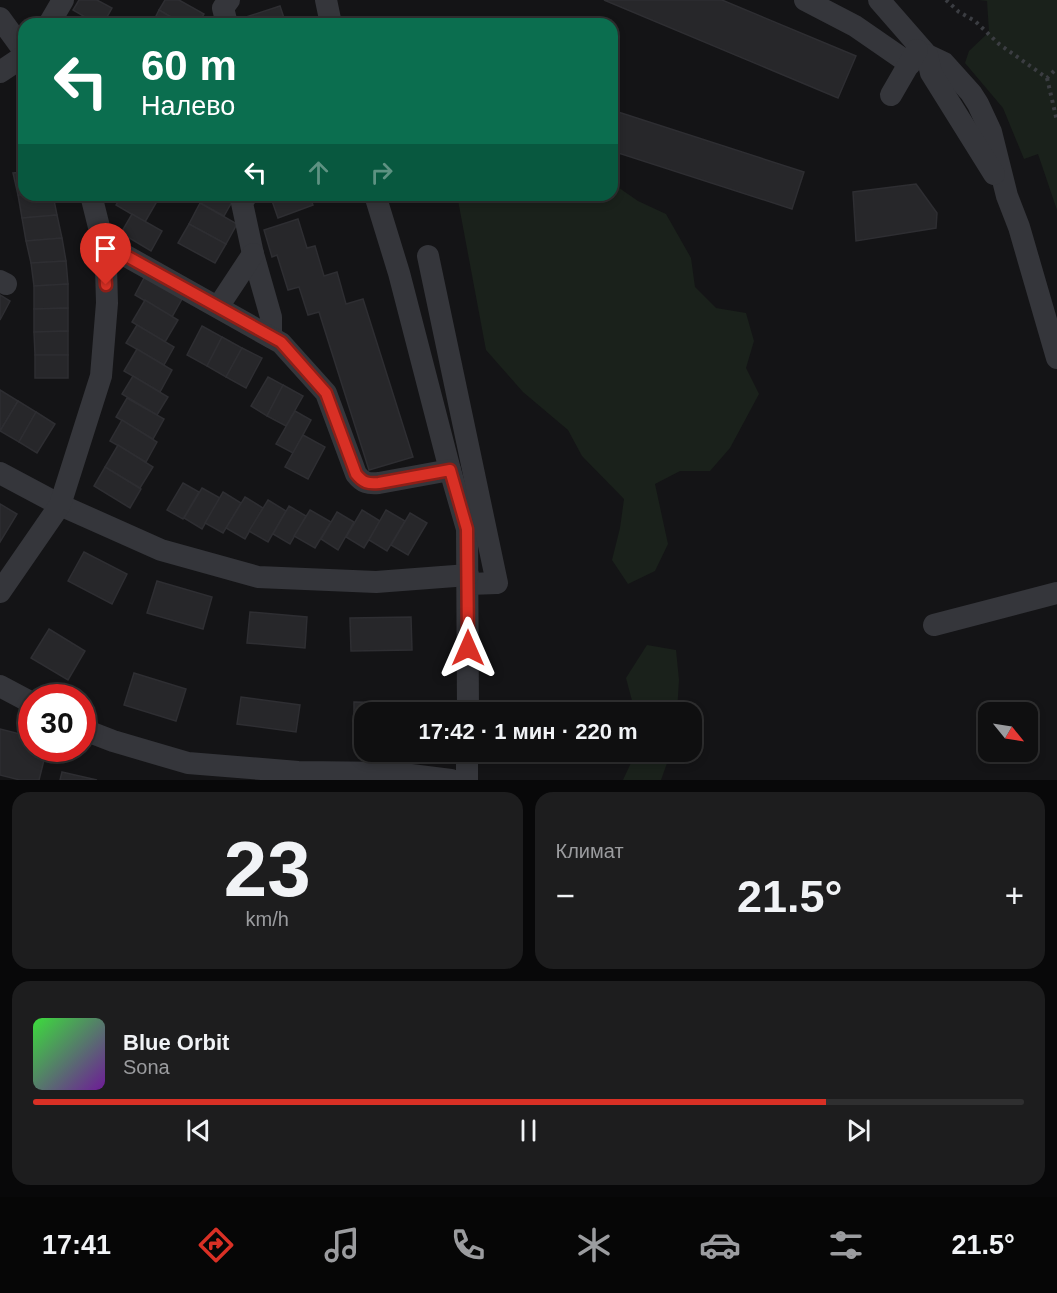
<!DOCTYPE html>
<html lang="ru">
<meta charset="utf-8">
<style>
body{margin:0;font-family:Arial,sans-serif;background:#1d1d1e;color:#f1f3f6;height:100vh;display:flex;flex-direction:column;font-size:22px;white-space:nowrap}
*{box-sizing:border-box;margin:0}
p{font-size:20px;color:#9b9c9f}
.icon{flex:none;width:33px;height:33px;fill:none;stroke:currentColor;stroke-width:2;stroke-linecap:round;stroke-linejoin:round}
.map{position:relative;height:780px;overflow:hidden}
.side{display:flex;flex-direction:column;gap:12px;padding:12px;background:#080809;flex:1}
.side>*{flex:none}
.banner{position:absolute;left:18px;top:18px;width:600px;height:183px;border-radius:18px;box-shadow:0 3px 9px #0003,0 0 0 2px #2f2f30;background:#0b6e4f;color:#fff;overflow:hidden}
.needle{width:39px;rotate:120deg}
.fabs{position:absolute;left:978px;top:702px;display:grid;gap:12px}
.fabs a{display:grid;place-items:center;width:60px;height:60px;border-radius:12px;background:#0f0f10;box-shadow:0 3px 9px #0003,0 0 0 2px #2f2f30;font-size:30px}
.speed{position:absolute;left:18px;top:684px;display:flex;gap:12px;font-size:30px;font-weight:700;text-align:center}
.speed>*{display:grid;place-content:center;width:78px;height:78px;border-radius:50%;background:#0f0f10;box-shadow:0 3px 9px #0003,0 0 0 2px #2f2f30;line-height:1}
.speed .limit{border:9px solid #d22;background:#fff;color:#111}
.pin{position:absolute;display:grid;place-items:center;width:51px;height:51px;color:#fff;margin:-62px -26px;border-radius:50% 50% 50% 0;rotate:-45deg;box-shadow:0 0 6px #0007}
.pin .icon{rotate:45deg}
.me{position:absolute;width:66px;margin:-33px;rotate:0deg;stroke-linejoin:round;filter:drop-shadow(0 0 4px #0008)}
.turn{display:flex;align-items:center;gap:21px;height:126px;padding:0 24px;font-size:27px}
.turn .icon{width:78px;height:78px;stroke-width:2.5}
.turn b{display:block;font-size:42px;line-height:51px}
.lanes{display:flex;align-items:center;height:57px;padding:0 24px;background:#0003;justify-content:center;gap:30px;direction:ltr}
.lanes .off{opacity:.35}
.big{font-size:45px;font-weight:800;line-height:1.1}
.side .tile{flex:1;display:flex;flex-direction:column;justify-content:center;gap:9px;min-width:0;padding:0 21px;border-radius:18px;background:#1d1d1e}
.side .dial{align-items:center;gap:0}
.dial b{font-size:78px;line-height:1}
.song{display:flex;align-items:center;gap:18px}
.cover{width:72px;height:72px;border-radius:9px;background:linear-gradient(135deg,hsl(120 70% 55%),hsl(280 70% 35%))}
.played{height:6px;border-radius:3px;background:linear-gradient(90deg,#d93025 80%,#2f2f30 80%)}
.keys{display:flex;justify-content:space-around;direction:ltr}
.heat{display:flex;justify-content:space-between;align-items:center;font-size:33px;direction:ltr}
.side .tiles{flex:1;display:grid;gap:12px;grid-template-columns:1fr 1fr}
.tile:last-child{grid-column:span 2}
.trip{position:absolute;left:354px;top:702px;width:348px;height:60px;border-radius:18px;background:#0f0f10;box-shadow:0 3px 9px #0003,0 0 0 2px #2f2f30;font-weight:800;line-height:60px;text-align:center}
.tab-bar{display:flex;height:96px;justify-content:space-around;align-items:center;background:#060606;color:#9b9c9f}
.tab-bar .icon{width:42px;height:42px}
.tab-bar .active{color:#d93025}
.tab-bar b{font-size:27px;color:#f1f3f6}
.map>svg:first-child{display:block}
.green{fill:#1a211b}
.building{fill:#27272a;stroke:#2e2e32;stroke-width:1.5}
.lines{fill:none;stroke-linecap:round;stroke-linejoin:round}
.path{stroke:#3b3d42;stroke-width:4;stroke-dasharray:3 4.5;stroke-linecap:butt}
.minor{stroke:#35363b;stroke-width:22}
.route-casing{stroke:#8d1f18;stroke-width:15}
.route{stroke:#d93025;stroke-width:10}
</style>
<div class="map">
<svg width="1057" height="780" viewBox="0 0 1057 780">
<rect width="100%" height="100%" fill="#141416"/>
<g class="green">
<path d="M979 0H1057V210L1038 154 1024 159 1003 108 965 63 969 51 989 32 987 1Z"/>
<path d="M612 183 638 201 666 214 691 258 695 287 716 308 746 313 754 341 746 368 759 394 730 448 710 471H680L655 484 668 544 655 571 628 584 612 560 620 528 624 499 582 456 568 430 523 392 486 350 457 195H612Z"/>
<path d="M647 645 676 650 679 680 677 712H635L626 678Z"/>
<path d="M636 752H671L661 780H623Z"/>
</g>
<g class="building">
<path d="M79 0H97L112 8 103 24H97L73 10Z"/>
<path d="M165 0H179L204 14 198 24H183L159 10Z"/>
<path d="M604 0H722L856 56 838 98Z"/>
<path d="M280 6 286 24H242L240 19Z"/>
<path d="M159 10 183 24H152Z"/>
<path d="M612 110 804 172 792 209 612 151Z"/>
<path d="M24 172V195H18L13 173Z"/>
<path d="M916 184 937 213 936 228 856 241 853 192Z"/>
<path d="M18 195H53L57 215 22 218Z"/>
<path d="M122 195H142L156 203 145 222 116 205Z"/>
<path d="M186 195H223L233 200 224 216Z"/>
<path d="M270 195H309L313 205 278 218Z"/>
<path d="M200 203 237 224 226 244 189 224Z"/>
<path d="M132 214 162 231 151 251 121 233Z"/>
<path d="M57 215 62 238 26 241 22 218Z"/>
<path d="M298 219 307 248 315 246 324 276 337 272 346 304 363 299 413 457 369 470 319 312 308 315 299 287 288 290 277 255 272 257 264 230Z"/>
<path d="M189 224 226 244 215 263 178 243Z"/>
<path d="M62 238 66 261 31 263 26 241Z"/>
<path d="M66 261 68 284 34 286 31 263Z"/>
<path d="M145 276 182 299 172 317 135 295Z"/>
<path d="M68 284V308L34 309V286Z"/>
<path d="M0 295 10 301 0 320Z"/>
<path d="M145 300 178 320 165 342 132 322Z"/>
<path d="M68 308V331L34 332V309Z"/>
<path d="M137 325 174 347 164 365 126 343Z"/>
<path d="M202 326 222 337 207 366 187 355Z"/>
<path d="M68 331V355H35L34 332Z"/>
<path d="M222 337 242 348 226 377 207 366Z"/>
<path d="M242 348 262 358 246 388 226 377Z"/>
<path d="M137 349 172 370 160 392 124 371Z"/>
<rect x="35" y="355" width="33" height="23"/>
<path d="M133 376 168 397 157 415 122 394Z"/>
<path d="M268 377 283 385 267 416 251 406Z"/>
<path d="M283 385 303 396 286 426 267 416Z"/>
<path d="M0 390 18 401 0 431Z"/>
<path d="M127 398 164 419 153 439 116 417Z"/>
<path d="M18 401 36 412 19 442 0 431Z"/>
<path d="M295 411 311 420 293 453 276 444Z"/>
<path d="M36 412 55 424 37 453 19 442Z"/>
<path d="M122 420 157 442 146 462 110 441Z"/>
<path d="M303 435 325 447 308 479 285 467Z"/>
<path d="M118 445 153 467 140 488 105 467Z"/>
<path d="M105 467 141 489 130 508 94 486Z"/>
<path d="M183 483 199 492 183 519 167 510Z"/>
<path d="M202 488 220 498 202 529 184 518Z"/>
<path d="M223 492 241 503 223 533 205 523Z"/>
<path d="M245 497 263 508 245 539 226 528Z"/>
<path d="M268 500 286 511 268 542 249 531Z"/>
<path d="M0 504 17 514 0 542Z"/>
<path d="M289 506 306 516 290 544 273 534Z"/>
<path d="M310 510 331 522 315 548 294 536Z"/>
<path d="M362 510 380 521 364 548 346 537Z"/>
<path d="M386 510 405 521 387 551 369 540Z"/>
<path d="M337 512 354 522 338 550 321 539Z"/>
<path d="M410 513 427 523 408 555 391 545Z"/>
<path d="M84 552 127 574 112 604 68 581Z"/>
<path d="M157 581 212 597 203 629 147 613Z"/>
<path d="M250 612 307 617 305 648 247 643Z"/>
<path d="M411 617 412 650 351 651 350 618Z"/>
<path d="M49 629 85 651 68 680 31 658Z"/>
<path d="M134 673 186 689 176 721 124 705Z"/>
<path d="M241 697 300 705 296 732 237 724Z"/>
<path d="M354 702 401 703V712H364V736H354Z"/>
<path d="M0 729 32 737V748H47L39 780H20L0 775Z"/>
<path d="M62 772 97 780H60Z"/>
</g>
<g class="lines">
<g class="path">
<path d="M946 0 959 12 975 21 999 44 1047 78 1057 68"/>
<path d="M1047 78 1057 121"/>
</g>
<g class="minor">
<path d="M326 0 331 24"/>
<path d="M805 0 855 26 910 64"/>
<path d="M879 0 927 55 944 63 971 93 978 104 991 132 1007 196 1019 227 1057 358"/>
<path d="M0 18 24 51"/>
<path d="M49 24 63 0"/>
<path d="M227 24 223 8 229 0"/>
<path d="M927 55 931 73 994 174"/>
<path d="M0 72 24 56"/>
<path d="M891 95 917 50"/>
<path d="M247 195 242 203 253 254 271 317V337"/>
<path d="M375 195 399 273 450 470 467 529 468 712"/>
<path d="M103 243 281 343 326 393 356 474C363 483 368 484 379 483L450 470"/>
<path d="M428 256 497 583 469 584"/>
<path d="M0 281 6 284"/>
<path d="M218 307 253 254"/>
<path d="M0 473 60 505 161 550 258 577 376 582 468 575"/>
<path d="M0 592 60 505 101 376 107 303 106 267 103 243 91 195"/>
<path d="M934 625 1057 593"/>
<path d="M0 686 32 703"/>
<path d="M82 729 113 741 188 763 298 772 395 773 451 780"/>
<path d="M467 780V752"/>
</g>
</g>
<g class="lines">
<defs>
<path id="route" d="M106 285 103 243 281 342 326 393 356 474C363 483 368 484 379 483L450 470 467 529 468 648"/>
</defs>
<use href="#route" class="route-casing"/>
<use href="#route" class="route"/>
</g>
</svg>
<div class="fabs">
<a><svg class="needle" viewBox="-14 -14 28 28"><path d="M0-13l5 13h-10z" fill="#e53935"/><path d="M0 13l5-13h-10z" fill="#9b9c9f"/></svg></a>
</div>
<div class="speed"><div class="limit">30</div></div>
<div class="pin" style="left:106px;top:285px;background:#d93025"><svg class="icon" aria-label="arrive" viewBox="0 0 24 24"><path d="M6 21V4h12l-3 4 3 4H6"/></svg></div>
<svg class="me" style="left:468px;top:648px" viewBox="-20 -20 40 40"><path d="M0-17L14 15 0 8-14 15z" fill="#d93025" stroke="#fff" stroke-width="4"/></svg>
<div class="trip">17:42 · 1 мин · 220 m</div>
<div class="banner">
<div class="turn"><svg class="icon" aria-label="left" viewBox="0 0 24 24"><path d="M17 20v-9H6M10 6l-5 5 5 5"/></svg><div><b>60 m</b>Налево</div></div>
<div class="lanes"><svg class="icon" aria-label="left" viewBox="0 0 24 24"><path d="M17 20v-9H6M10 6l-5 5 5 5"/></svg><svg class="icon off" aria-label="ahead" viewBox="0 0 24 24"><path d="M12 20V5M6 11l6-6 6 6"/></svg><svg class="icon off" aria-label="right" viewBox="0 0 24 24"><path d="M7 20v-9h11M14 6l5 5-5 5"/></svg></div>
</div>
</div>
<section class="side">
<div class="tiles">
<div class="tile dial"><b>23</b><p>km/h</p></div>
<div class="tile"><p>Климат</p>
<div class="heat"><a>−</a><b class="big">21.5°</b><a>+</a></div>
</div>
<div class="tile">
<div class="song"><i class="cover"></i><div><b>Blue Orbit</b><p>Sona</p></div></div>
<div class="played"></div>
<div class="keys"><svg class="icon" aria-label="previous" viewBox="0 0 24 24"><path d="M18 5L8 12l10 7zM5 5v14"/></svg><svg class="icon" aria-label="pause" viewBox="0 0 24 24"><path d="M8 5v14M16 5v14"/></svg><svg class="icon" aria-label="next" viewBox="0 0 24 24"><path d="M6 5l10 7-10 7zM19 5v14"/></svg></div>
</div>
</div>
</section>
<nav class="tab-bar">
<b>17:41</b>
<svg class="icon active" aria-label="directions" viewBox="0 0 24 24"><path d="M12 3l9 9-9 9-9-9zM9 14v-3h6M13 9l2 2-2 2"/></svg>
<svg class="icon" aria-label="music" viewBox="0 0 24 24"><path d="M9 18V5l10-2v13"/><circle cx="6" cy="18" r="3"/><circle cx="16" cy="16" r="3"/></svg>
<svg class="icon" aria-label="phone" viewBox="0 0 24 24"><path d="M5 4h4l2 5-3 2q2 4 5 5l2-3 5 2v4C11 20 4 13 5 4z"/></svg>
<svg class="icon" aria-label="climate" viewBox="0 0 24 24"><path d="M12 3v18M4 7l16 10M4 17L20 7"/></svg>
<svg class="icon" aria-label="car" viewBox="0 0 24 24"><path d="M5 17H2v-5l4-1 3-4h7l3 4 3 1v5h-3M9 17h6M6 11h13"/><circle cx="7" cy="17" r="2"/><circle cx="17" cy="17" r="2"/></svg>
<svg class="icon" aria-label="filters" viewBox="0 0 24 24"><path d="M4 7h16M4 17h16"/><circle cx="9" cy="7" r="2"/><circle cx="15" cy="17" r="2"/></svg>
<b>21.5°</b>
</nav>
